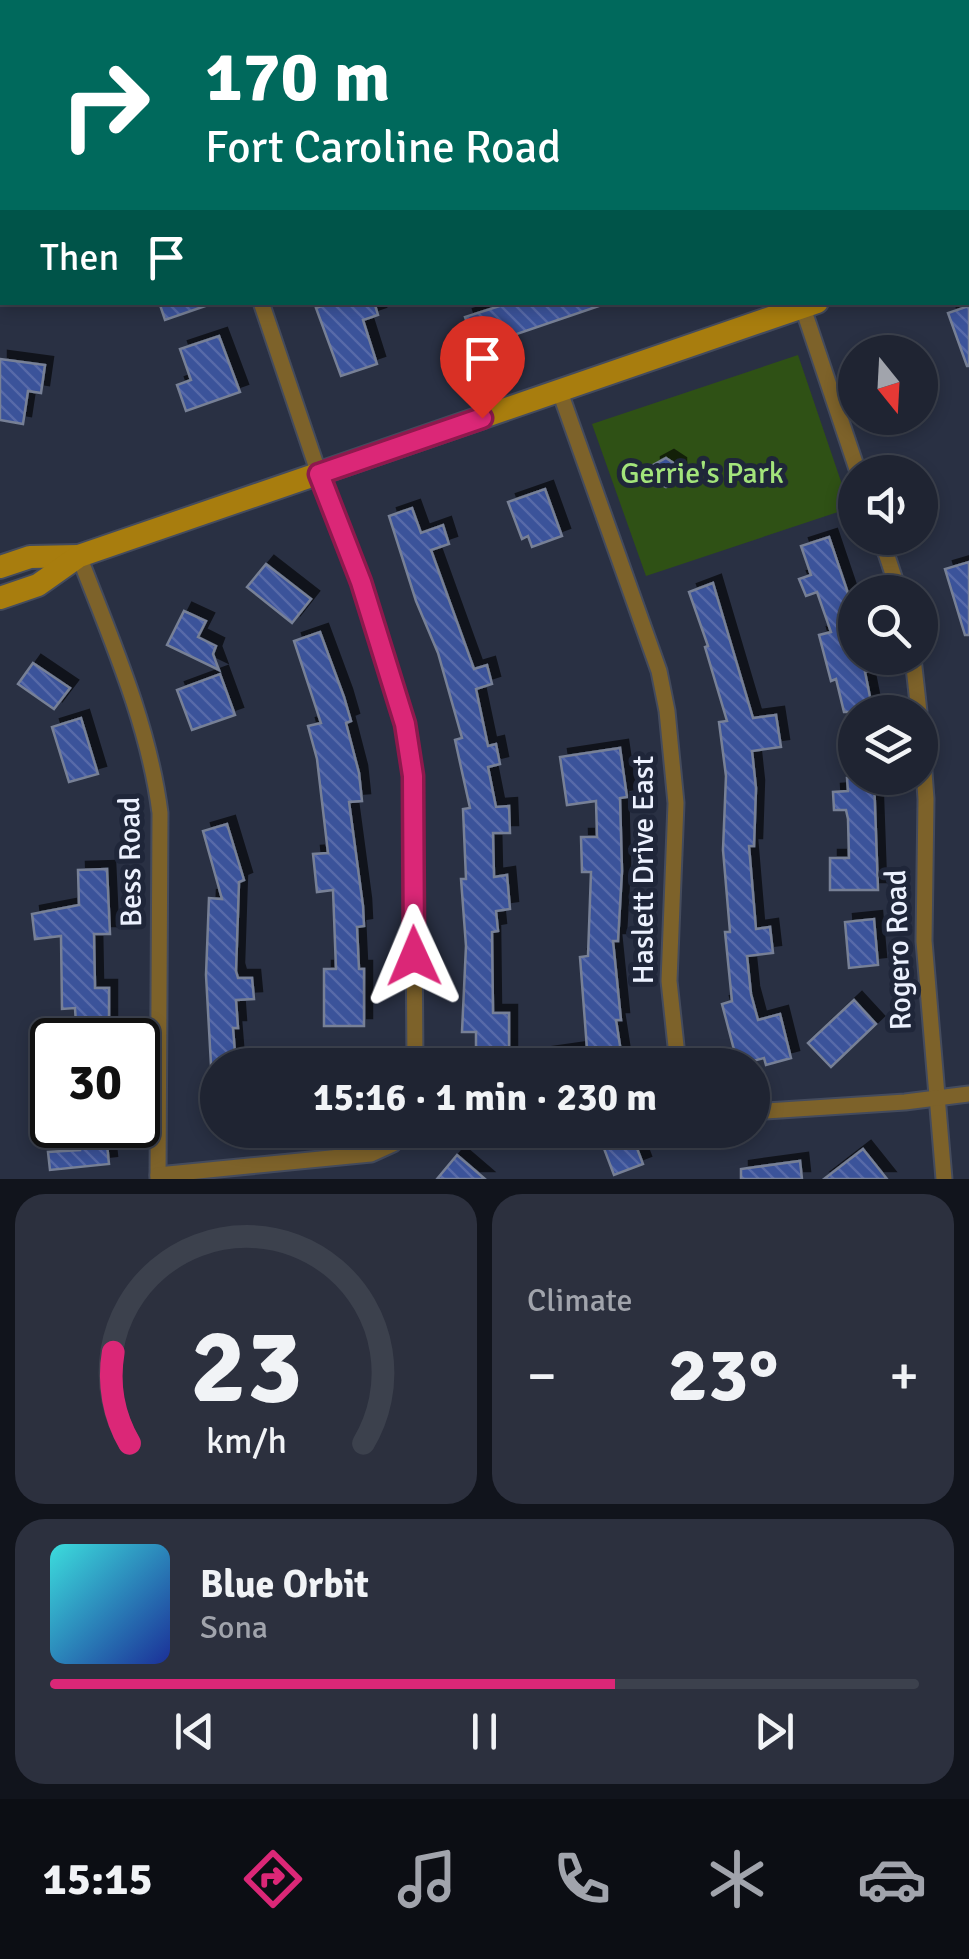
<!DOCTYPE html>
<meta charset="utf-8">
<style>
body{margin:0;font-family:Signika,sans-serif;background:#2c303e;color:#f1f3f6;height:100vh;display:flex;flex-direction:column;font-size:38px;white-space:nowrap}
*{box-sizing:border-box;margin:0}
p{font-size:32px;color:#a1a4ac}
.icon{flex:none;width:55px;height:55px;fill:none;stroke:currentColor;stroke-width:2;stroke-linecap:round;stroke-linejoin:round}
.map{position:relative;height:1179px;overflow:hidden}
.side{display:flex;flex-direction:column;gap:15px;padding:15px;background:#11141c;flex:1}
.side>*{flex:none}
.hud{position:absolute;left:0px;top:0px;width:970px;height:305px;box-shadow:0 5px 15px #0003,0 0 0 2px #3c414d;background:#00695c;color:#fff;overflow:hidden}
.needle{width:65px;rotate:162deg}
.tools{position:absolute;left:838px;top:335px;display:grid;gap:20px}
.tools a{display:grid;place-items:center;width:100px;height:100px;border-radius:50%;background:#1f2432;box-shadow:0 5px 15px #0003,0 0 0 2px #3c414d;font-size:50px}
.speed{position:absolute;left:30px;top:1018px;display:flex;gap:20px;font-size:50px;font-weight:700;text-align:center}
.speed>*{display:grid;place-content:center;width:130px;height:130px;border-radius:50%;background:#1f2432;box-shadow:0 5px 15px #0003,0 0 0 2px #3c414d;line-height:1}
.speed .limit{border:5px solid #111;border-radius:15px;background:#fff;color:#111}
.pin{position:absolute;display:grid;place-items:center;width:85px;height:85px;color:#fff;margin:-102px -42px;border-radius:50% 50% 50% 0;rotate:-45deg;box-shadow:0 0 10px #0007}
.pin .icon{rotate:45deg}
.me{position:absolute;width:110px;margin:-55px;rotate:359deg;stroke-linejoin:round;filter:drop-shadow(0 0 8px #0008)}
.turn{display:flex;align-items:center;gap:35px;height:210px;padding:0 40px;font-size:45px}
.turn .icon{width:130px;height:130px;stroke-width:2.5}
.turn b{display:block;font-size:70px;line-height:85px}
.then{display:flex;align-items:center;height:95px;padding:0 40px;background:#0003;gap:20px;font-size:38px}
.big{font-size:75px;font-weight:700;line-height:1.1}
.side .tile{flex:1;display:flex;flex-direction:column;justify-content:center;gap:15px;min-width:0;padding:0 35px;border-radius:30px;background:#2c303e}
.side .dial{align-items:center;gap:0}
.dial svg{height:260px;overflow:visible;fill:none;stroke:#3c414d;stroke-width:7;stroke-linecap:round;text-anchor:middle}
.dial text{fill:#f1f3f6;stroke:none}
.song{display:flex;align-items:center;gap:30px}
.cover{width:120px;height:120px;border-radius:15px;background:linear-gradient(135deg,hsl(180 70% 55%),hsl(230 70% 35%))}
.played{height:10px;border-radius:5px;background:linear-gradient(90deg,#db2777 65%,#3c414d 65%)}
.keys{display:flex;justify-content:space-around;direction:ltr}
.heat{display:flex;justify-content:space-between;align-items:center;font-size:55px;direction:ltr}
.side .tiles{flex:1;display:grid;gap:15px;grid-template-columns:1fr 1fr}
.tile:last-child{grid-column:span 2}
.trip{position:absolute;left:200px;top:1048px;width:570px;height:100px;border-radius:50px;background:#1f2432;box-shadow:0 5px 15px #0003,0 0 0 2px #3c414d;font-weight:700;line-height:100px;text-align:center}
.tab-bar{display:flex;height:160px;justify-content:space-around;align-items:center;background:#0c0e14;color:#a1a4ac}
.tab-bar .icon{width:70px;height:70px}
.tab-bar .current{color:#db2777}
.tab-bar b{font-size:45px;color:#f1f3f6}
.map>svg:first-child{display:block}
.forest{fill:url(#forest-crowns)}
.park{fill:#2f5115}
.building{fill:url(#building-back-hatch);stroke:#778096;stroke-width:2.5;filter:url(#shadow)}
.lines{fill:none;stroke-linecap:round;stroke-linejoin:round}
.street-casing{stroke:#444b5d;stroke-width:19}
.secondary-casing{stroke:#444b5d;stroke-width:26}
.street{stroke:#7d622a;stroke-width:15}
.secondary{stroke:#a87d0e;stroke-width:22}
.route-casing{stroke:#8e194d;stroke-width:25}
.route{stroke:#db2777;stroke-width:18}
.labels{text-anchor:middle;stroke-width:10;stroke-linejoin:round;paint-order:stroke}
.park-label{font-size:30px;fill:#a3e47b;stroke:#1f2639}
.street-label{font-size:30px;fill:#ecf1fe;stroke:#1f2639}
</style>
<div class="map">
<svg width="969" height="1179" viewBox="0 0 969 1179">
<defs>
<pattern id="forest-crowns" width="20" height="18" patternUnits="userSpaceOnUse" patternTransform="scale(2.5)"><rect width="20" height="18" fill="#2f5115"/><path d="M2 6a3 3 0 1 1 6 0M12 15a3 3 0 1 1 6 0" fill="none" stroke="#4d6a38"/></pattern>
<pattern id="building-back-hatch" width="6" height="6" patternUnits="userSpaceOnUse" patternTransform="scale(2.5)"><rect width="6" height="6" fill="#3b529a"/><path d="M-1 5l2 2M0 0l6 6M5-1l2 2" fill="none" stroke="#586ba9"/></pattern>
<filter id="shadow"><feDropShadow dx="8" dy="-8" stdDeviation="0" flood-color="#0009"/></filter>
</defs>
<rect width="100%" height="100%" fill="#293043"/>
<rect class="forest" x="343" y="0" width="368" height="2"/>
<path class="park" d="M798 355 850 508 646 576 592 424Z"/>
<g class="building">
<path d="M159 302H208V305L165 320Z"/>
<path d="M332 302H374L378 315 363 320 377 364 341 376 316 308Z"/>
<path d="M499 302H601L602 305 511 336 508 329 473 340 465 317 500 306Z"/>
<path d="M969 306V366H967L948 313Z"/>
<path d="M219 336 240 392 186 411 177 385 191 380 180 349Z"/>
<path d="M0 359 45 365 41 393 28 391 23 424 0 420Z"/>
<path d="M666 458 678 466V481L666 487 653 480V465Z"/>
<path d="M545 489 562 536 532 547 528 536 522 539 508 502Z"/>
<path d="M412 508 421 533 443 525 449 544 431 550 474 669 487 665 492 684 476 689 488 746 496 744 500 764 488 767 496 807 509 806 510 833H493L494 877 507 875 510 909 496 911 498 931 492 932 493 1013H509V1065H476V1032H462L466 946 461 879H466L463 809 470 808 455 740 462 738 438 653 416 601 389 516Z"/>
<path d="M829 537 855 614V658H866L869 671 865 672 873 712H844L836 679 831 681 819 635 831 632 817 592 806 596 799 579 811 575 801 546Z"/>
<path d="M969 562V635H965L945 569Z"/>
<path d="M266 564 311 599 292 623 247 587Z"/>
<path d="M713 583 753 718 776 715 781 747 752 751 756 788 754 846H749L756 929 770 927 773 953 747 956 751 994 758 1020 780 1014 791 1058 766 1065 764 1058 738 1065 722 1004 732 1001 725 932H730L723 850 726 776 719 722 727 721 705 647 708 646 689 592Z"/>
<path d="M184 611 206 621 198 637 216 646 213 654 219 670 167 645Z"/>
<path d="M320 632 344 697 351 721 346 723 359 773 362 801 349 802 363 906 364 926 357 927 359 969H364V1026H324V969H336L333 890 317 892 313 854 328 853 317 759 308 726 321 723 294 641Z"/>
<path d="M33 663 70 688 54 709 18 684Z"/>
<path d="M220 674 235 715 192 730 177 690Z"/>
<path d="M81 718 98 774 69 782 52 727Z"/>
<path d="M620 748 627 797 620 798 622 871 618 941H613L621 1020H616L623 1065H544V1055L587 1049 580 957 588 956 591 872H582L581 837H597L596 801 567 805 560 757Z"/>
<path d="M847 778H874L878 890H830V858H849L848 819 846 810H834L833 792 848 791Z"/>
<path d="M227 824 244 880 239 882 236 971 238 978H252L254 999 236 1000 238 1028H233L236 1065H211L206 975 209 898 222 899 203 831Z"/>
<path d="M107 869 110 934H94L95 988H109V1040H77L75 1008 62 1009 61 936 35 939 32 914 79 905 78 870Z"/>
<path d="M874 919 878 965 849 968 845 922Z"/>
<path d="M854 1000 876 1024 831 1067 808 1043Z"/>
<path d="M78 1125H105L109 1164 50 1170 48 1152 80 1150Z"/>
<path d="M597 1130H630L643 1164 614 1175Z"/>
<path d="M863 1149 887 1179H824Z"/>
<path d="M457 1155 485 1179H437Z"/>
<path d="M800 1161 802 1179H741V1169Z"/>
</g>
<g class="lines">
<defs>
<g id="street">
<path d="M180 0V2"/>
<path d="M261 302 319 474 361 582 405 725 413 776 415 1065"/>
<path d="M803 308 858 472"/>
<path d="M560 392 659 671 667 711 676 803 669 981 678 1065"/>
<path d="M881 538 899 592"/>
<path d="M79 556C111 639 149 725 160 813L158 1179"/>
<path d="M913 658 919 712"/>
<path d="M920 719 926 799 924 941 944 1179"/>
<path d="M752 1112 905 1102 969 1094"/>
<path d="M158 1175 371 1154 393 1144 406 1130"/>
</g>
<g id="secondary">
<path d="M737 0V2"/>
<path d="M968 251 969 250"/>
<path d="M0 567 30 557 79 556"/>
<path d="M0 598 38 585 79 556 817 302"/>
</g>
</defs>
<use href="#street" class="street-casing"/>
<use href="#secondary" class="secondary-casing"/>
<use href="#street" class="street"/>
<use href="#secondary" class="secondary"/>
</g>
<g class="lines">
<defs>
<path id="route" d="M414 956 413 776 405 724 361 582 319 474 482 418"/>
</defs>
<use href="#route" class="route-casing"/>
<use href="#route" class="route"/>
</g>
<g class="labels">
<g class="park-label">
<text x="702" y="483">Gerrie's Park</text>
</g>
<g class="street-label">
<text transform="translate(130 862) rotate(-91)" y="10">Bess Road</text>
<text transform="translate(643 870) rotate(-90)" y="10">Haslett Drive East</text>
<text transform="translate(898 950) rotate(-92)" y="10">Rogero Road</text>
</g>
</g>
</svg>
<div class="tools">
<a><svg class="needle" viewBox="-14 -14 28 28"><path d="M0-13l5 13h-10z" fill="#e53935"/><path d="M0 13l5-13h-10z" fill="#a1a4ac"/></svg></a>
<a><svg class="icon" aria-label="sound" viewBox="0 0 24 24"><path d="M4 9h4l5-4v14l-5-4H4zM17 9q2 3 0 6"/></svg></a>
<a><svg class="icon" aria-label="search" viewBox="0 0 24 24"><circle cx="10" cy="10" r="6"/><path d="M15 15l6 6"/></svg></a>
<a><svg class="icon" aria-label="layers" viewBox="0 0 24 24"><path d="M12 4l9 5-9 5-9-5zM3 14l9 5 9-5"/></svg></a>
</div>
<div class="speed"><div class="limit">30</div></div>
<div class="pin" style="left:482px;top:418px;background:#d93025"><svg class="icon" aria-label="arrive" viewBox="0 0 24 24"><path d="M6 21V4h12l-3 4 3 4H6"/></svg></div>
<svg class="me" style="left:414px;top:956px" viewBox="-20 -20 40 40"><path d="M0-17L14 15 0 8-14 15z" fill="#db2777" stroke="#fff" stroke-width="4"/></svg>
<div class="trip">15:16 · 1 min · 230 m</div>
<div class="hud">
<div class="turn"><svg class="icon" aria-label="right" viewBox="0 0 24 24"><path d="M7 20v-9h11M14 6l5 5-5 5"/></svg><div><b>170 m</b>Fort Caroline Road</div></div>
<div class="then">Then<svg class="icon" aria-label="arrive" viewBox="0 0 24 24"><path d="M6 21V4h12l-3 4 3 4H6"/></svg></div>
</div>
</div>
<section class="side">
<div class="tiles">
<div class="tile dial"><svg viewBox="0 0 100 80">
<path d="M14 69A42 42 0 1 1 86 69"/>
<path d="M14 69A42 42 0 0 1 9 41" stroke="#db2777"/>
<text x="50" y="56" font-size="32" font-weight="700">23</text>
<text x="50" y="72" font-size="11">km/h</text>
</svg></div>
<div class="tile"><p>Climate</p>
<div class="heat"><a>−</a><b class="big">23°</b><a>+</a></div>
</div>
<div class="tile">
<div class="song"><i class="cover"></i><div><b>Blue Orbit</b><p>Sona</p></div></div>
<div class="played"></div>
<div class="keys"><svg class="icon" aria-label="previous" viewBox="0 0 24 24"><path d="M18 5L8 12l10 7zM5 5v14"/></svg><svg class="icon" aria-label="pause" viewBox="0 0 24 24"><path d="M8 5v14M16 5v14"/></svg><svg class="icon" aria-label="next" viewBox="0 0 24 24"><path d="M6 5l10 7-10 7zM19 5v14"/></svg></div>
</div>
</div>
</section>
<nav class="tab-bar">
<b>15:15</b>
<svg class="icon current" aria-label="directions" viewBox="0 0 24 24"><path d="M12 3l9 9-9 9-9-9zM9 14v-3h6M13 9l2 2-2 2"/></svg>
<svg class="icon" aria-label="music" viewBox="0 0 24 24"><path d="M9 18V5l10-2v13"/><circle cx="6" cy="18" r="3"/><circle cx="16" cy="16" r="3"/></svg>
<svg class="icon" aria-label="phone" viewBox="0 0 24 24"><path d="M5 4h4l2 5-3 2q2 4 5 5l2-3 5 2v4C11 20 4 13 5 4z"/></svg>
<svg class="icon" aria-label="climate" viewBox="0 0 24 24"><path d="M12 3v18M4 7l16 10M4 17L20 7"/></svg>
<svg class="icon" aria-label="car" viewBox="0 0 24 24"><path d="M5 17H2v-5l4-1 3-4h7l3 4 3 1v5h-3M9 17h6M6 11h13"/><circle cx="7" cy="17" r="2"/><circle cx="17" cy="17" r="2"/></svg>
</nav>
